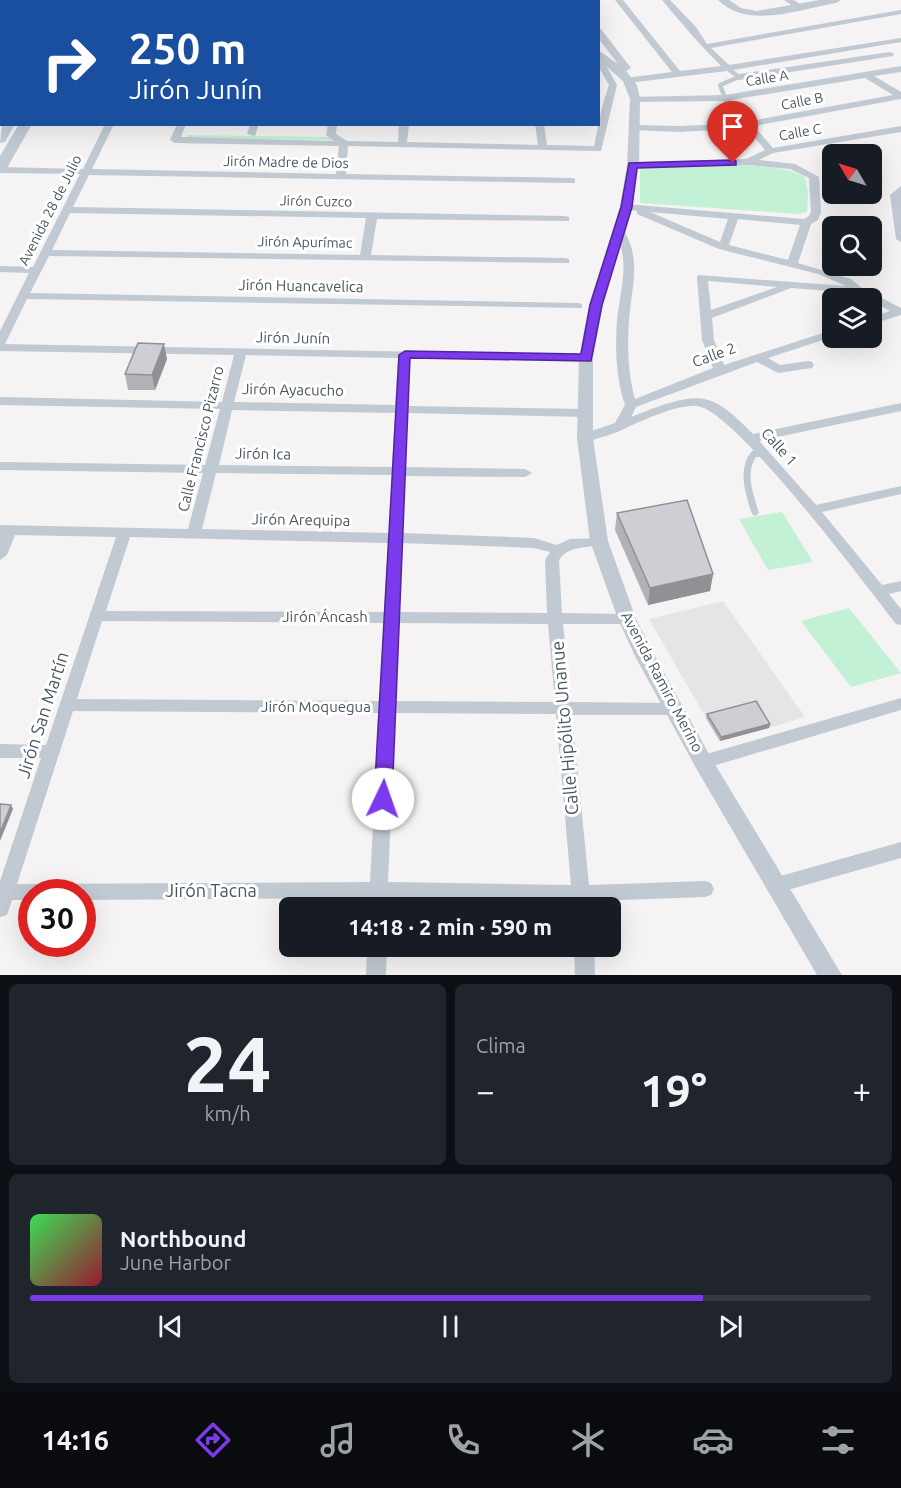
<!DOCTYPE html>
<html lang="es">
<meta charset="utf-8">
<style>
body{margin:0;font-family:Ubuntu,sans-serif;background:#20242c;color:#f1f3f6;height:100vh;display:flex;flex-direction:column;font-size:22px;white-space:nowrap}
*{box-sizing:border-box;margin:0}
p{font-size:20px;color:#9ea1a6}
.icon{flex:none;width:33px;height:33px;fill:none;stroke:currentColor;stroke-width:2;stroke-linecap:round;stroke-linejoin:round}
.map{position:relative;height:975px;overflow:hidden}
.sheet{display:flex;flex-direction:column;gap:9px;padding:9px;background:#0d0f14;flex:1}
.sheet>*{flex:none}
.banner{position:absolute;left:0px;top:0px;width:600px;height:126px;box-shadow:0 6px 24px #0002;background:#1a4fa0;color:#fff;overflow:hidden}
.needle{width:39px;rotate:308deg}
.tools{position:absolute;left:822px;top:144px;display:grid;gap:12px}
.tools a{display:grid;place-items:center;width:60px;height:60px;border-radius:9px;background:#171b24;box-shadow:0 6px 24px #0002;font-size:30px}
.speed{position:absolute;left:18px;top:879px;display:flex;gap:12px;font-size:30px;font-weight:700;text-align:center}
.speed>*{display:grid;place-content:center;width:78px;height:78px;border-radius:50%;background:#171b24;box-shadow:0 6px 24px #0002;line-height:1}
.speed .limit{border:9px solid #d22;background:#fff;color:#111}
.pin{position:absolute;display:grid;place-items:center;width:51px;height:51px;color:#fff;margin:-62px -26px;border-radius:50% 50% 50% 0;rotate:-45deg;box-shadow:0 0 6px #0007}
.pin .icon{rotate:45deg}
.me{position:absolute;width:66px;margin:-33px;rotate:3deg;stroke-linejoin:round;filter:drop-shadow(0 0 4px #0008)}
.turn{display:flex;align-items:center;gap:21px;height:126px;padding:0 30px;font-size:27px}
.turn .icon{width:78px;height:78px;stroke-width:2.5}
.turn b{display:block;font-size:42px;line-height:51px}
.big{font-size:45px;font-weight:600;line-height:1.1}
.sheet .widget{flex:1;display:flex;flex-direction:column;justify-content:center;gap:9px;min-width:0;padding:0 21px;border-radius:9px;background:#20242c}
.sheet .dial{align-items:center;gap:0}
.dial b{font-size:78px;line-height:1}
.song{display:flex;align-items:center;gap:18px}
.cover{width:72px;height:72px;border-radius:9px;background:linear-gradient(135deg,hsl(130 70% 55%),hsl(350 70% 35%))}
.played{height:6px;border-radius:3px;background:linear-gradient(90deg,#7c3aed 80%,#363941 80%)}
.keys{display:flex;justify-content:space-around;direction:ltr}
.heat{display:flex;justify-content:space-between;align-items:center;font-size:33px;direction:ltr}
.sheet .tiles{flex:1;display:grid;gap:9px;grid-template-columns:1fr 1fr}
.widget:last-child{grid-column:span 2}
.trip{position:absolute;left:279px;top:897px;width:342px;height:60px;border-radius:9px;background:#171b24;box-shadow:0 6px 24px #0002;font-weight:600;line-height:60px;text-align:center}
.tabs{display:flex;height:96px;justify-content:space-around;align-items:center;background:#090b0e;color:#9ea1a6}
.tabs .icon{width:42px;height:42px}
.tabs .on{color:#7c3aed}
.tabs b{font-size:27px;color:#f1f3f6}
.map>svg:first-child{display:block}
.education{fill:#e6e4e5}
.green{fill:#c3f1d5}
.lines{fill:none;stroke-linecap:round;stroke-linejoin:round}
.service-far1{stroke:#c1cad2;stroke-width:4.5}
.service{stroke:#c1cad2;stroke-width:7}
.minor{fill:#c1cad2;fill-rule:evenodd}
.tertiary{fill:#c1cad2;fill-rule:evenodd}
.secondary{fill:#c1cbd6;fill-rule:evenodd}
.wall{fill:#b0b2b7}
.shaded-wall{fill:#909195}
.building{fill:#cdcfd5;stroke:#909195;stroke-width:1.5}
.route{fill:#7c3aed;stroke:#51269a;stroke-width:1.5}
.labels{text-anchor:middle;stroke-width:6;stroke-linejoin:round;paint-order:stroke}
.far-street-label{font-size:14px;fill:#4a5661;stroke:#fff}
.street-label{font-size:15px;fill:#4a5661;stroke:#fff}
.near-street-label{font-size:18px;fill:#4a5661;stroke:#fff}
</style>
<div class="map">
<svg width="901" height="975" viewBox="0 0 901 975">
<rect width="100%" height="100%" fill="#f5f3f3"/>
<path class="education" d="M723 601 805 717 769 728 755 706 706 718 649 619Z"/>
<g class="green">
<path d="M188 135 330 137 334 140 186 138Z"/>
<path d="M736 165C759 166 785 166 805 177L808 193 807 212 799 214 640 203V167Z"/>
<path d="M782 512 813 562 768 570 739 519Z"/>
<path d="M849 608 901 673 851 687 801 621Z"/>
</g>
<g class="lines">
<path class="service-far1" d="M725 98 720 85 739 77 727 68"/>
<path class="service" d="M755 512C749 494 741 470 754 454L762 453"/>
<g class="minor">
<path d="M17 0H25L16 2Z"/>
<path d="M170 0H178L169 2Z"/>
<path d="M241 0H249L240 2Z"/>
<rect x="352" y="0" width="8" height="2"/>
<rect x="407" y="0" width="8" height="2"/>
<rect x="461" y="0" width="8" height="2"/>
<path d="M615 0H623L680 71 721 66C700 45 681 23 662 0H670L696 27 707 44 901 10V14L711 48 729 65 901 38V42L727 71 628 83 624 80 625 78 672 72Z"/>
<path d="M784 0H794L803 6 796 8Z"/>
<path d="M0 23H2L0 29Z"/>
<path d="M890 52 894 54 893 56 739 80 735 77 739 74Z"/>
<path d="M598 56 602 58 617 85 601 151 348 146 346 174 572 178 575 179V183L89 175 73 207 565 216 569 217V221L377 219 371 255 565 258 569 259V263L49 256 30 293 578 303 582 304V308L27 299 5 344 590 355 592 358 586 362 410 358 408 406 585 409 591 413 585 417 408 413 405 467 525 469 532 473 525 477 405 476 403 533 534 538 557 545 570 539 604 538 606 541 604 544C587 549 570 544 559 560L562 613 627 614 632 615 635 619 632 623 627 624H563L571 702 674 703 680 705 682 709 680 713 674 715H572L589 885 705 881 711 883 714 889 711 895 705 897 591 901V908H573L572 901 388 898 387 908H369V898L82 900V892H32V900H12L7 915 0 917V881L41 758H0V744L46 745 116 537 15 535 7 555 0 560V525L188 529 203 473 0 470V462L205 465 220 409 0 405V397L222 402 234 355 0 351V331L29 273 0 272V266L33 267 80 174 0 173V167L83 169 105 124H114L92 169 336 174 339 146 175 143 170 140 177 124H186L181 137 334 141 326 135 328 124H337L336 134 347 141 398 142 399 124H409L407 142 538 145 535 124H544L547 145 594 146 602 107 609 85 598 66ZM70 213 366 218 360 255 52 250ZM246 355 398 358 395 405 234 402ZM232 410 395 413 392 467 219 465ZM216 473 392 475 389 533 202 529ZM130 537 388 543 384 612 106 611ZM402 543 534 548 550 552 545 560 547 613 399 612ZM102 621 384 623 380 701 77 699ZM399 623 548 624 555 702 396 701ZM73 711 379 713 370 882 17 884ZM395 713 556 714 571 885 388 882Z"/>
<path d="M901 66V72L874 76 901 92V99L754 126 773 148 901 126V132L773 153 759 160 795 164 819 177 821 212 818 220 811 224 798 263 851 279 862 288 901 308V315L872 324V317L890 311 872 301V298H866L856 293 791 288 712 318 714 340 724 365 832 330V337L768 358 780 365 808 361 812 362 814 365 812 368 778 373 757 362 636 407 631 417C649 410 684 395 704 399 722 402 740 421 753 434L901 403V411L759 441 816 505 901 486V494L822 512 882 585 901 581V591L889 594 901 609V625L896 624C868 588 734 409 697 406 678 404 641 421 624 429 614 434 601 437 590 441H580L579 438 580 435 615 423 625 405C616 379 615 348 617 321 620 290 631 262 615 233L616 231H624C642 260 631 289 629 321 627 346 628 374 635 399L713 368 702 340 697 277 698 275 846 286 818 274 719 249 637 214V211L622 209V205L626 204 804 219 809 216 811 212 809 178 790 169 748 165 630 167 628 165 633 162 746 159 765 150 746 128 680 132 632 130V126L635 125 680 126 741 123 723 101 635 102 631 99 632 97 725 95ZM865 78 893 95 750 121 731 100ZM650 212 728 219 720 242ZM738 219 800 225 788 260 729 245ZM708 281 777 287 711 310Z"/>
<rect x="0" y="94" width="2" height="6"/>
<path d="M250 124H259L255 136 247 134Z"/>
<path d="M901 186V242L896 239 890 195Z"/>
<path d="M901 698V710L703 769 697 767 695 762 697 757 703 755Z"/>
<path d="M901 842V858L777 893 771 891 768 885 771 879 777 877Z"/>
<path d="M367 946H387L386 975H366Z"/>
<path d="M574 946H594L595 975H575Z"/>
</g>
<g class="tertiary">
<path d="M561 0H571L572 2H562Z"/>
<path d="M718 0H729L741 8 756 11 820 0H841L836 3C800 9 748 30 718 0Z"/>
<path d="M598 28 601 29 631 68 626 71 637 85 640 99 639 165 632 207 603 305 593 358V438L608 541 636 619 656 658 710 756 842 975H817L696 768 636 658 618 619 590 541 577 438 579 358 589 305 620 207 627 165 630 99 623 81 598 59V50L618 64 598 38Z"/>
</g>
<g class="secondary">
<path d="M99 0H109L98 2Z"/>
<path d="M2 124H15L5 142 0 143Z"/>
<path d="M19 124H32L7 168 0 172V156Z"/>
</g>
</g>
<g class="wall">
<path d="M167 359 155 390H128L125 374Z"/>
<path d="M617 513 713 574 710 591 648 605 615 530Z"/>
<path d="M707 714 769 728 720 741 706 718Z"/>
</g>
<g class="shaded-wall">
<path d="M164 344 167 359 155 390 152 375Z"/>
<path d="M713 574 710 591 648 605 650 588Z"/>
<path d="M770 724 769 728 720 741 721 737Z"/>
<path d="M11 805 13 809 0 841V833Z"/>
</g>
<g class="building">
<path d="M35 0H60L58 2H34Z"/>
<path d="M288 0H345V2H287Z"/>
<path d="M138 343 164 344 152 375 125 374Z"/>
<path d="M687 500 713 574 650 588 617 513Z"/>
<path d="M756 701 770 724 721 737 707 714Z"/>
<path d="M0 804 11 805 0 833Z"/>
</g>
<path class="route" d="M733 160 736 161V165L637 168 632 207 602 305 591 361 410 358 392 799 389 804 383 806 377 804 374 799 399 355 405 351 581 354 590 305 621 207 629 163Z"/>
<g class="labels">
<g class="far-street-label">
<text transform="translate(767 78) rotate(-9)" y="5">Calle A</text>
<text transform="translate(802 101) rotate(-11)" y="5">Calle B</text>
<text transform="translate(800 132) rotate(-10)" y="5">Calle C</text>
<text transform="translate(286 162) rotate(1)" y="5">Jirón Madre de Dios</text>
<text transform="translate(316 201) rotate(1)" y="5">Jirón Cuzco</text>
<text transform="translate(50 210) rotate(-63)" y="5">Avenida 28 de Julio</text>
<text transform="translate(305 242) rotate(1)" y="5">Jirón Apurímac</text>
</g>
<g class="street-label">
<text transform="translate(301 286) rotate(1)" y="5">Jirón Huancavelica</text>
<text transform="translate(293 338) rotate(1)" y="5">Jirón Junín</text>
<text transform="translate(714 355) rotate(-20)" y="5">Calle 2</text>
<text transform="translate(293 390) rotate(1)" y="5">Jirón Ayacucho</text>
<text transform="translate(201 439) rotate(-76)" y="5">Calle Francisco Pizarro</text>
<text transform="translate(779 447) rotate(48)" y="5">Calle 1</text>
<text transform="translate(263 454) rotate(1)" y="5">Jirón Ica</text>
<text transform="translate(301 520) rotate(1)" y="5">Jirón Arequipa</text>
<text x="325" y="622">Jirón Áncash</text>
<text transform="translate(662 682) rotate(62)" y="5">Avenida Ramiro Merino</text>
<text x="316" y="712">Jirón Moquegua</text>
</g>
<g class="near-street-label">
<text transform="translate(43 715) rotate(-72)" y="6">Jirón San Martín</text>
<text transform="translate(565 728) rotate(-95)" y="6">Calle Hipólito Unanue</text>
<text x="211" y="897">Jirón Tacna</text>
</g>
</g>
</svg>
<div class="tools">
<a><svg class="needle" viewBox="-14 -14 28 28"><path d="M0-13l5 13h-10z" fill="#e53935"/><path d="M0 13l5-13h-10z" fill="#9ea1a6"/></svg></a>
<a><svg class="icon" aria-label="search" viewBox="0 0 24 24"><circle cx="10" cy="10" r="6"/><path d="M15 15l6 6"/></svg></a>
<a><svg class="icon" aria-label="layers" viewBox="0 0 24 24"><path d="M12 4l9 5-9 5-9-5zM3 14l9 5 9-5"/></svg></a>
</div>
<div class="speed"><div class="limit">30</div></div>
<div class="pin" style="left:733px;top:163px;background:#d93025"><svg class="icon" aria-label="arrive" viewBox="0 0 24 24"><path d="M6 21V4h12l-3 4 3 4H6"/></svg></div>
<svg class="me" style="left:383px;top:799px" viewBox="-20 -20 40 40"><circle r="19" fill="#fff"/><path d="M0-13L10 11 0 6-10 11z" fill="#7c3aed"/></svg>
<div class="trip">14:18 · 2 min · 590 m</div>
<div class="banner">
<div class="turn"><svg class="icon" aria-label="right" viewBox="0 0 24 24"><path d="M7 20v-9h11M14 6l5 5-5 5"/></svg><div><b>250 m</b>Jirón Junín</div></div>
</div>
</div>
<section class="sheet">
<div class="tiles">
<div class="widget dial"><b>24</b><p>km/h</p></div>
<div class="widget"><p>Clima</p>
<div class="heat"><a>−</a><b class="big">19°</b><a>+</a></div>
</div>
<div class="widget">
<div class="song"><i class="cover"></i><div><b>Northbound</b><p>June Harbor</p></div></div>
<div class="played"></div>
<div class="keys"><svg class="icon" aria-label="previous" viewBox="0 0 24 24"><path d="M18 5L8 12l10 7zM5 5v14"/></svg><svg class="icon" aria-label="pause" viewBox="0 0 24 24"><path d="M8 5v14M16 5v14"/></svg><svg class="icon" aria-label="next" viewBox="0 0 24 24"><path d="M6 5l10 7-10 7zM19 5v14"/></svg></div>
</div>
</div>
</section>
<nav class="tabs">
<b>14:16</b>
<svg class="icon on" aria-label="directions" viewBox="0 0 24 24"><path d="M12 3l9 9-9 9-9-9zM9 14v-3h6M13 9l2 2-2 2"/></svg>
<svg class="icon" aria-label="music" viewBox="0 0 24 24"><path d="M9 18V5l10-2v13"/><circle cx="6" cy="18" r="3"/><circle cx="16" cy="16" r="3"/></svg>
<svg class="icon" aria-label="phone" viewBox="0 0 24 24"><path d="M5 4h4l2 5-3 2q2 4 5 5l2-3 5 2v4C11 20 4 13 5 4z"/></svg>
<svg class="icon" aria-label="climate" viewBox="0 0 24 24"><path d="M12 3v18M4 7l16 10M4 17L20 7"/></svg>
<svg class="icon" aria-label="car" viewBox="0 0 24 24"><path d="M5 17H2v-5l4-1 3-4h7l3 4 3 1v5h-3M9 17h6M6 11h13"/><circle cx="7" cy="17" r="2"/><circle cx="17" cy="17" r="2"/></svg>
<svg class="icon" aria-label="filters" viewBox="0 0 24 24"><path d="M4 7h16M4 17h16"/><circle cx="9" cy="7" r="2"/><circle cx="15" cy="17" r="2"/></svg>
</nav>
